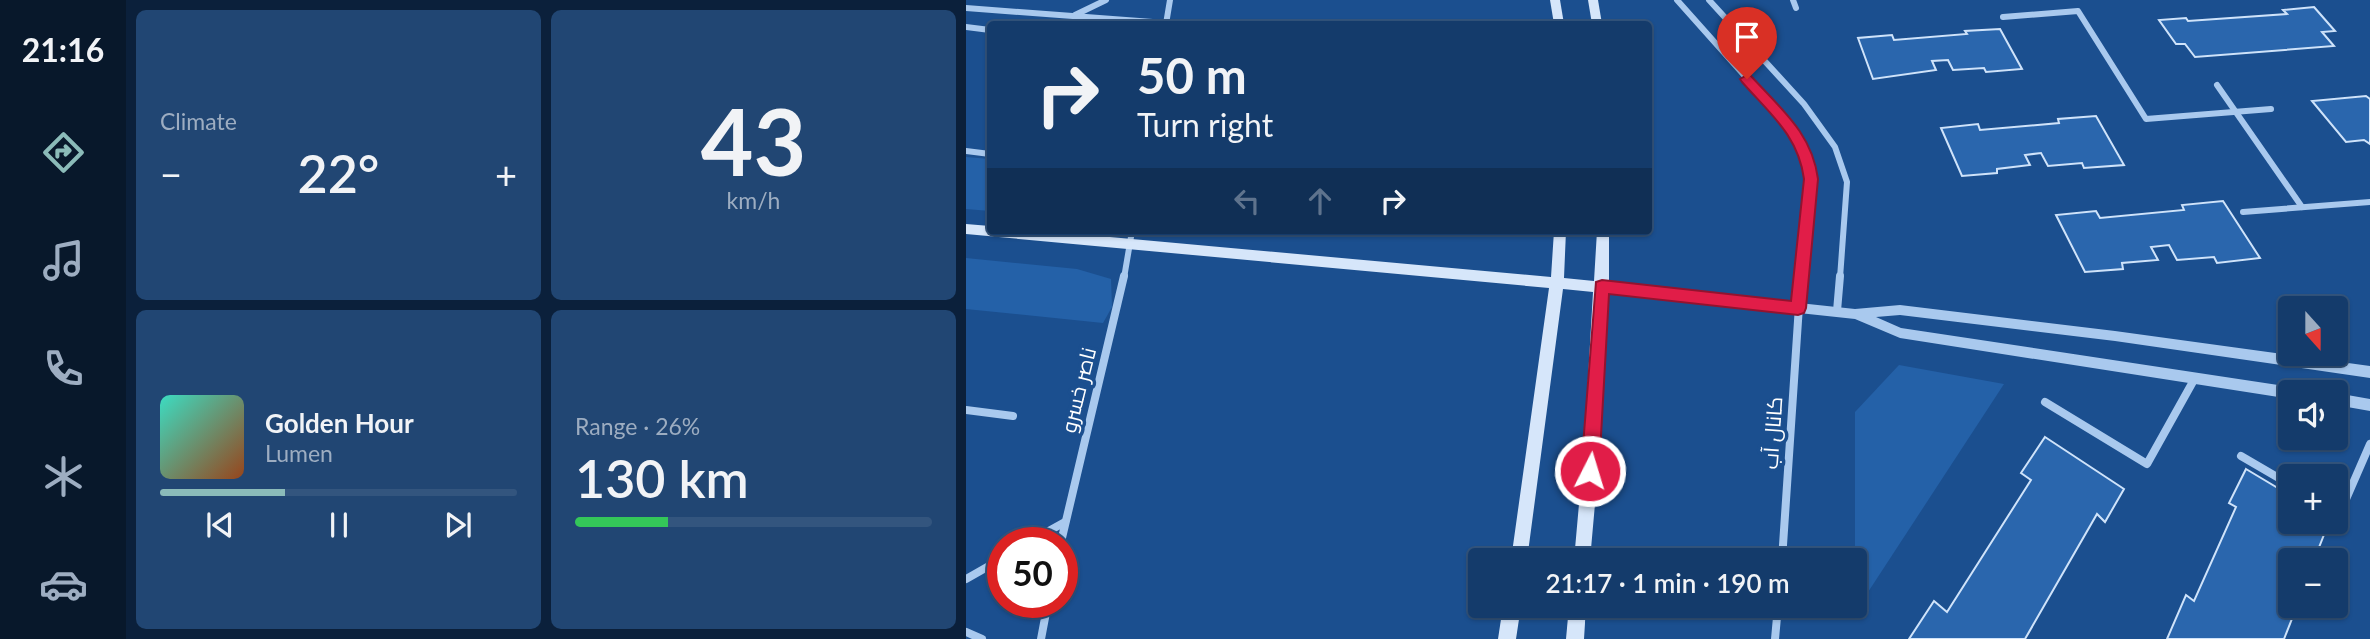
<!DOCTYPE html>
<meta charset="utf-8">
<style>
body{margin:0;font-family:Lato,Cairo,sans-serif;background:#214673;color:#f1f3f6;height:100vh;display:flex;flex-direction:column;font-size:26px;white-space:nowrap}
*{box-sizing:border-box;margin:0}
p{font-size:23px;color:#9dadc1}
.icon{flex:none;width:38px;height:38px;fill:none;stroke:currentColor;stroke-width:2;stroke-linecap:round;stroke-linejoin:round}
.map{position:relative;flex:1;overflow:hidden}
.sheet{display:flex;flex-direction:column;gap:10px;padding:10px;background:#0b203b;width:840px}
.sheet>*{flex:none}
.banner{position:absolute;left:21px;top:21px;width:665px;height:214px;border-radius:7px;box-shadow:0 2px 5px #0004,0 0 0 2px #33557e;background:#143b6b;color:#f1f3f6;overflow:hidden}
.needle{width:46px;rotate:159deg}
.fabs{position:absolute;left:1312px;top:296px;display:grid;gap:14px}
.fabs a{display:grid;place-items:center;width:70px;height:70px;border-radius:7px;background:#143b6b;box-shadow:0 2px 5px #0004,0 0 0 2px #33557e;font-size:35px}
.speed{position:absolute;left:21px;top:527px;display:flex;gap:14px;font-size:35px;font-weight:700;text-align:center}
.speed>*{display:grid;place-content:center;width:91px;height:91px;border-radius:50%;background:#143b6b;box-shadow:0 2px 5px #0004,0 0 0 2px #33557e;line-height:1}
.speed .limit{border:10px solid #d22;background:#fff;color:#111}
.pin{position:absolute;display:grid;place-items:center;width:60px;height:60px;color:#fff;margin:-72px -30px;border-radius:50% 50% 50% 0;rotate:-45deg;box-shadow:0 0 7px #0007}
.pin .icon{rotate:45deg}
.me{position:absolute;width:77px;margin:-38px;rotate:5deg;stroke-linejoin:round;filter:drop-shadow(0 0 5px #0008)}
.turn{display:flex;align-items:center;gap:24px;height:147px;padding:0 35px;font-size:32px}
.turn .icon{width:91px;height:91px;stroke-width:2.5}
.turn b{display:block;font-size:49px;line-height:60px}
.lanes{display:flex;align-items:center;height:66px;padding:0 35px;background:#0003;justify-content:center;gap:35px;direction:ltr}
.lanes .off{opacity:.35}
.big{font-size:52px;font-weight:600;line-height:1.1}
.sheet .card{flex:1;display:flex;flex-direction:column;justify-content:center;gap:10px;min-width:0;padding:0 24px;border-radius:10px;background:#214673}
.sheet .dial{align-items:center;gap:0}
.dial b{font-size:91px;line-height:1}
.song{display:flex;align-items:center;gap:21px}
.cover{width:84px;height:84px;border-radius:10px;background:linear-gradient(135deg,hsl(170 70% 55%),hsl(20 70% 35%))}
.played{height:7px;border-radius:4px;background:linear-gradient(90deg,#8bbbb9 35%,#33557e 35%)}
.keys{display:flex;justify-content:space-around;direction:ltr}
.heat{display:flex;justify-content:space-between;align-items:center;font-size:38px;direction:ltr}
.charge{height:10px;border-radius:5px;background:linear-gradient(90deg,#34c759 26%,#33557e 0)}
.sheet .tiles{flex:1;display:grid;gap:10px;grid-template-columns:repeat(2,1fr)}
.trip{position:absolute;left:502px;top:548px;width:399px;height:70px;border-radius:7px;background:#143b6b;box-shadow:0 2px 5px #0004,0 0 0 2px #33557e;font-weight:600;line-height:70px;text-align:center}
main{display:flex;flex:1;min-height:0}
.tab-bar{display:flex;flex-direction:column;width:126px;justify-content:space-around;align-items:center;background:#08182b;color:#9dadc1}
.tab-bar .icon{width:49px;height:49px}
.tab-bar .current{color:#8bbbb9}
.tab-bar b{font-size:32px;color:#f1f3f6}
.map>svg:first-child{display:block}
.green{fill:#2461a8}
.building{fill:#2a66ad;stroke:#cfe3fa;stroke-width:2}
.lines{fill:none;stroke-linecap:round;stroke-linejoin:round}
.minor-far1{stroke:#a9c9ee;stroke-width:6}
.minor{stroke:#a9c9ee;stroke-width:8}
.tertiary{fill:#a9c9ee;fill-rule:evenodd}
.secondary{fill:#d6e6fa;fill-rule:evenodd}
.route{fill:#e11d48;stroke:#92132f;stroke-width:2}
.labels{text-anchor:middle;stroke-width:7;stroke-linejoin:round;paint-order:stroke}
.street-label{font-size:21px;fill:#fff;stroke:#1b4f8f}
</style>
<main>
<nav class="tab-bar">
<b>21:16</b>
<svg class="icon current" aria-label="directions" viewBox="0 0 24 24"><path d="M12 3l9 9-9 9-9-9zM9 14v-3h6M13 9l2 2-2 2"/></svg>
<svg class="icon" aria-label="music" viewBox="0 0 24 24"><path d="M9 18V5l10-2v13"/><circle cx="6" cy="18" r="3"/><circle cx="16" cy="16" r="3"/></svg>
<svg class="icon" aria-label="phone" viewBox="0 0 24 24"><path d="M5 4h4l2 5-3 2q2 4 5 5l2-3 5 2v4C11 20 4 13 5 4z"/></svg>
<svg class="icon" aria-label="climate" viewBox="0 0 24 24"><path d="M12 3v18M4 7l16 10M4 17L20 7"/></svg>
<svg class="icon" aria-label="car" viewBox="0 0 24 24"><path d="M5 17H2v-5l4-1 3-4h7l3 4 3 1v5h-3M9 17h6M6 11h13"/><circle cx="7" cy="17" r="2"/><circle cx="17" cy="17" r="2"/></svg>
</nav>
<section class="sheet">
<div class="tiles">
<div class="card"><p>Climate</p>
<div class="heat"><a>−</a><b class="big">22°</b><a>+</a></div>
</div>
<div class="card dial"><b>43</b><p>km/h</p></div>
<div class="card">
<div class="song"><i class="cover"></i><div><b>Golden Hour</b><p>Lumen</p></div></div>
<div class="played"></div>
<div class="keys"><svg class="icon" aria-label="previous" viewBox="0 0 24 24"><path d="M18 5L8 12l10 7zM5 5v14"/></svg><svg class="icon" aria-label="pause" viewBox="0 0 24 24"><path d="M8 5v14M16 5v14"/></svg><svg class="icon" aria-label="next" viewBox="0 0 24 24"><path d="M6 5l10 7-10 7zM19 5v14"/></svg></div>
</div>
<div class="card"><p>Range · 26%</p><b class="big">130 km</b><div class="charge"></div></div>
</div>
</section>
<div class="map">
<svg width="1404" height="639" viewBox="0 0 1404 639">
<rect width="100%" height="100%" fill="#1b4f8f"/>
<g class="green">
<path d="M0 157 24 159V211L0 209Z"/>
<path d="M0 258 111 269 145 279 146 307 137 323 0 309Z"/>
<path d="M933 365 1038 384 889 612V412Z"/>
</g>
<g class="building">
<path d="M1348 7 1369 31 1356 32 1368 46 1229 57 1219 44H1210L1193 20 1220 18 1222 21 1321 14 1317 10Z"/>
<path d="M1034 29 1056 69 1020 72 1018 68 987 70 982 60 966 61 970 70 907 79 892 38 926 35 928 40 1001 34 999 31Z"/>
<path d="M1400 96 1404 99V144L1398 140 1380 142 1346 101Z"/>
<path d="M1130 116 1158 165 1118 168 1116 163 1082 166 1075 153 1059 155 1064 165 1031 169V173L996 176 975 128 1012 124 1014 130 1093 123 1092 119Z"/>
<path d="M1257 201 1294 258 1251 263 1248 257 1211 260 1203 245 1185 247 1192 260 1156 263 1157 269 1119 272 1090 215 1130 211 1134 218 1218 210 1216 205Z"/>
<path d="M1079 437 1158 489 1139 522 1131 514 1059 639H943L968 601 981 612 1065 480 1055 473Z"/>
<path d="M1280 469 1325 496V522H1363L1348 560H1325V606H1331L1318 639H1201L1220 595 1228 601 1270 507 1263 503Z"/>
</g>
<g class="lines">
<g class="minor-far1">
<path d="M711 0 834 138 843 159 845 179 835 278"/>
<path d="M743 0 838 104 869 147 881 182 874 278"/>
<path d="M827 0 830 8"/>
<path d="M0 8 200 23"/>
<path d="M109 15 140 0"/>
<path d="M1037 17 1112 11 1180 119 1305 109"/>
<path d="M200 24 204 0"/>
<path d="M0 27 24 30"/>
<path d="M1251 85 1336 207"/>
<path d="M0 151 24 154"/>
<path d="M1277 212 1404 202"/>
<path d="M158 278 166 231"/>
</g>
<g class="minor">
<path d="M871 311 874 276"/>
<path d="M1079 402 1181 464 1229 378"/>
<path d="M0 410 47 416"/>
<path d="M1275 456 1325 485"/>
<path d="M1370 511 1374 513 1404 444"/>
<path d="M63 542 99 522"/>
<path d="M95 542 158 276"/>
<path d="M816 560 835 276"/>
<path d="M0 579 37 558"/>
<path d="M0 632 16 639"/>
<path d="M75 639 82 602"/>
<path d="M809 639 812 606"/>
</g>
<g class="tertiary">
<path d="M636 282 889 309 934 305 1149 331 1404 366V378L1149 341 934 315 910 317 935 328 1325 387 1330 389 1331 392H1325V399L934 338 889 319 636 292 632 290 630 287 632 284Z"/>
<path d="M1370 393 1404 399V411L1370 405Z"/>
</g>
<g class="secondary">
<path d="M584 0H594L598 24H588Z"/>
<path d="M622 0H632L636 24H626Z"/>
<path d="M0 224 24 226V231H78L585 277 588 231H600L598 278 628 281 631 231H643V287L641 291 634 448 624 560H608L618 448 627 292 597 289 561 560H545L583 288 0 234Z"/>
<path d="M537 606H555L550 639H532Z"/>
<path d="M603 606H620L618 639H600Z"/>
</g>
</g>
<path class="route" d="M781 75 785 76C815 109 846 133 852 179L840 308 838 313 832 315 643 294 633 471 630 477 624 479 618 477 615 471 630 282 636 280 825 301 838 179C832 135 804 114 776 82L774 79Z"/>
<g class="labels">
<g class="street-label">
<text transform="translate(113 390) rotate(-76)" y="7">ناصر خسرو</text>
<text transform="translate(807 433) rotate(-86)" y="7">کانال آب</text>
</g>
</g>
</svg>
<div class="fabs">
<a><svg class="needle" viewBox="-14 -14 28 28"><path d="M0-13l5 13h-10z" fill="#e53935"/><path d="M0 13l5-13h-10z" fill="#9dadc1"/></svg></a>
<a><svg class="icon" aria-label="sound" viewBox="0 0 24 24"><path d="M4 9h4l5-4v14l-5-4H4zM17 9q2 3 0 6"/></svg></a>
<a>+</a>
<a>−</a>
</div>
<div class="speed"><div class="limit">50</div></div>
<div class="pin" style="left:781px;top:79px;background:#d93025"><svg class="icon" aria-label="arrive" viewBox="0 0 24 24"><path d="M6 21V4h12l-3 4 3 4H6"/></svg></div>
<svg class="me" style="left:624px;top:471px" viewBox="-20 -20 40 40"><circle r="17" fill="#e11d48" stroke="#fff" stroke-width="3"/><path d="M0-11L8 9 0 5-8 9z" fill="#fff"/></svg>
<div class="trip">21:17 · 1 min · 190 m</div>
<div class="banner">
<div class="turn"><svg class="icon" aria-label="right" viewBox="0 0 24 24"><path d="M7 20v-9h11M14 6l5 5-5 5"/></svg><div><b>50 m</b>Turn right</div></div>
<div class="lanes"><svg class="icon off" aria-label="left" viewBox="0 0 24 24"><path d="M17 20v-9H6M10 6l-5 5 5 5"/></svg><svg class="icon off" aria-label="ahead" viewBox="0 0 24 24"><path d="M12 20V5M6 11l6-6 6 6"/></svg><svg class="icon" aria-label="right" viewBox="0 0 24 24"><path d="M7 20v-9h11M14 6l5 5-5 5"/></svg></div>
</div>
</div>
</main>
